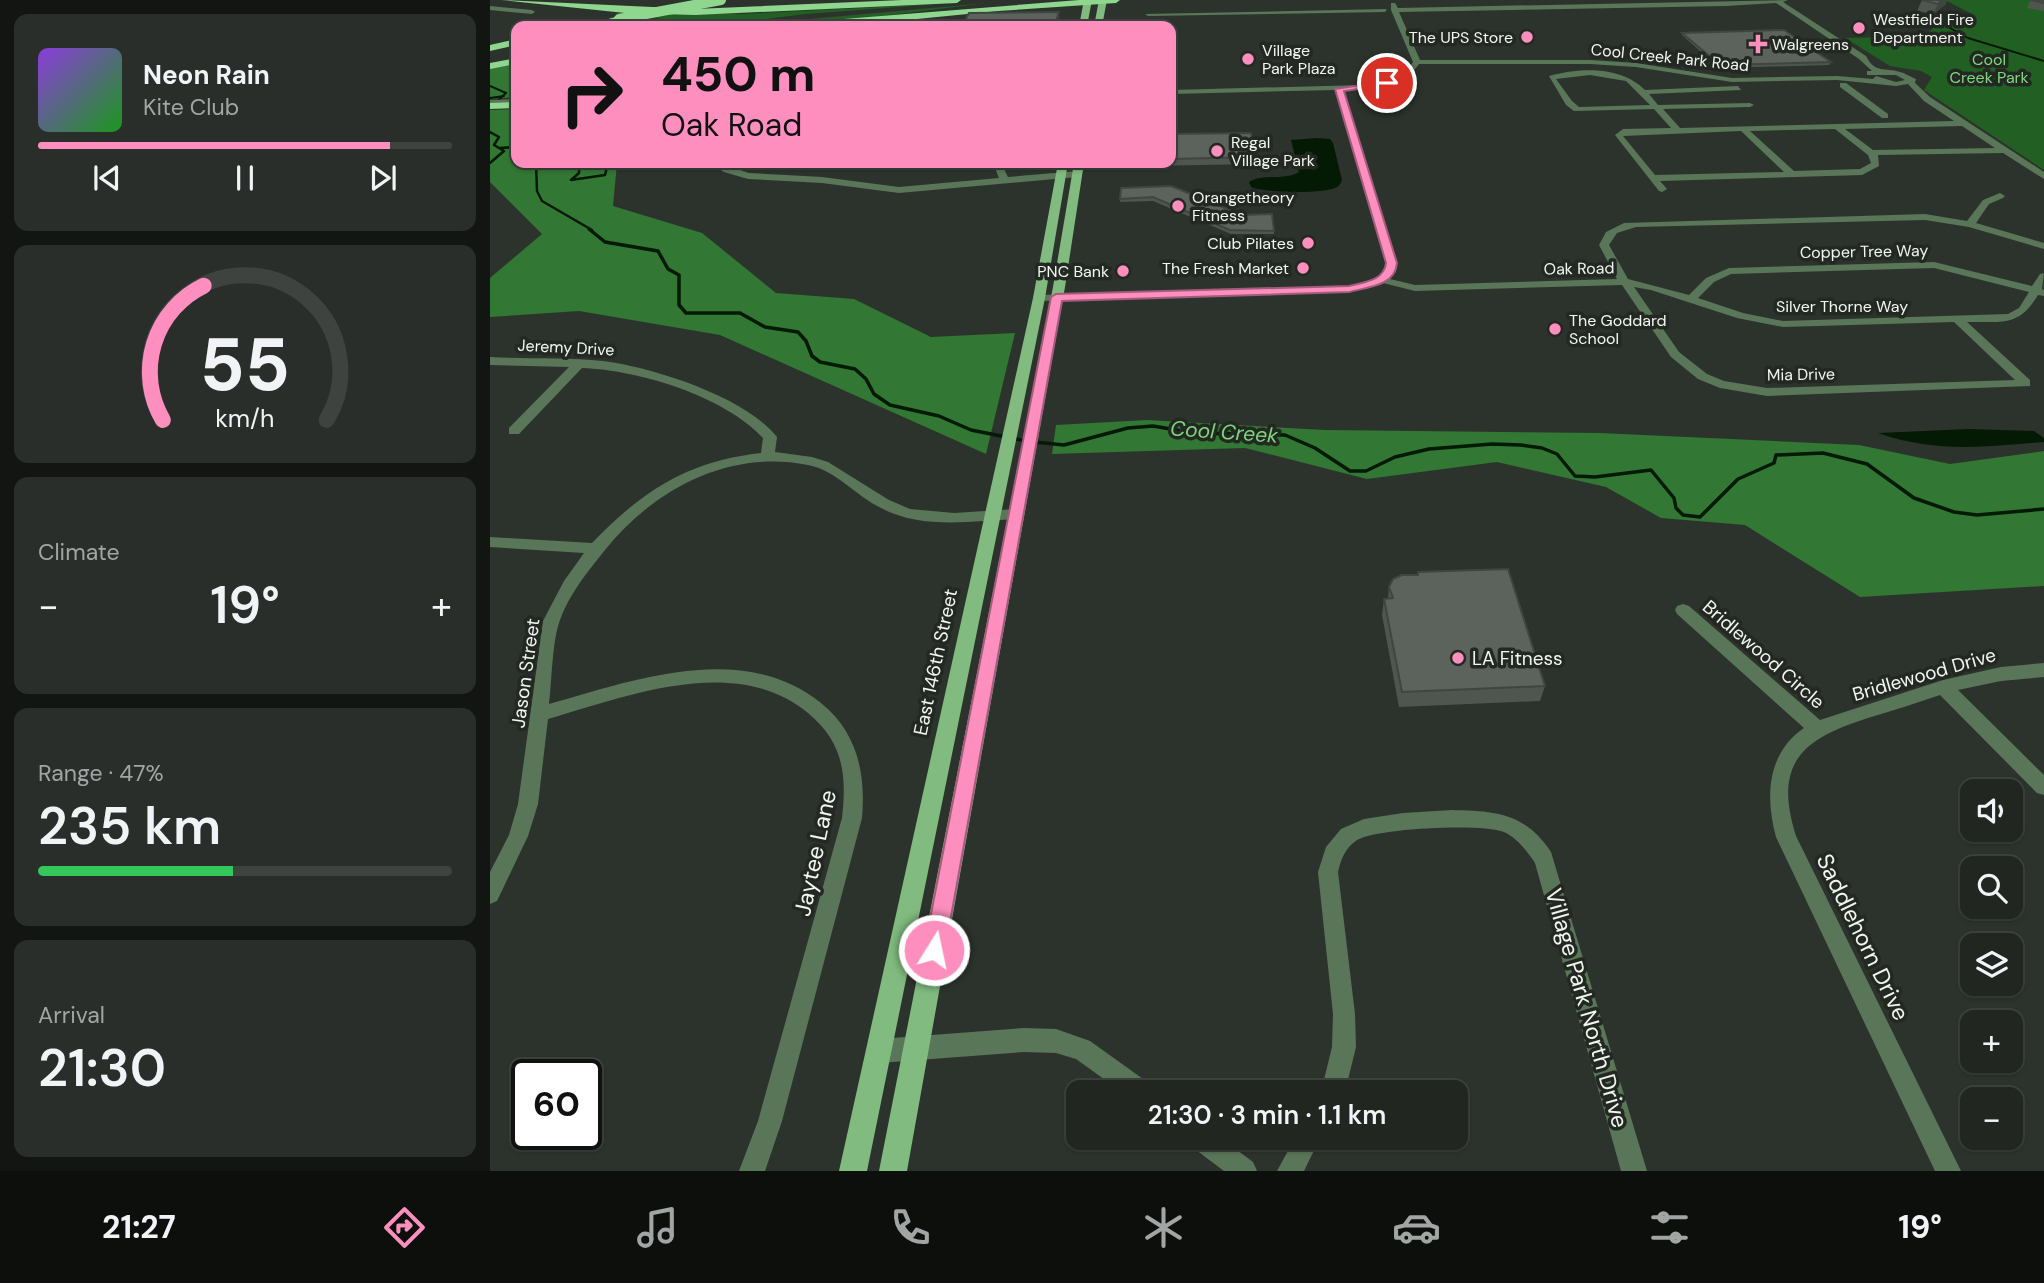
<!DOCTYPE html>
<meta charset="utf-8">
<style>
body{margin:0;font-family:"DM Sans",sans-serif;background:#292e2a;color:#f1f3f6;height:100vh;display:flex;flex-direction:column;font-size:26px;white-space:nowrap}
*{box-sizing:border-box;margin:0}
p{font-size:23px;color:#a2a5a5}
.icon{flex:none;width:38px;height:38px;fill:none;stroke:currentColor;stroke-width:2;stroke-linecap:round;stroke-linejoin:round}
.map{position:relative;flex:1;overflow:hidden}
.sheet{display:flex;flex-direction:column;gap:14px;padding:14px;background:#121512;width:490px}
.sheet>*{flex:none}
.guide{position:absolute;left:21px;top:21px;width:665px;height:147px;border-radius:14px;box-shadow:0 2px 5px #0004,0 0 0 2px #3e433f;background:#fd8ebe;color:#111;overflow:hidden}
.controls{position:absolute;left:1470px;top:779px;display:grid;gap:14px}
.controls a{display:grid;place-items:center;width:63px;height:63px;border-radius:14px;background:#212621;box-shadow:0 2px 5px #0004,0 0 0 2px #3e433f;font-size:35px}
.speed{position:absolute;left:21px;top:1059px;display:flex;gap:14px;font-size:35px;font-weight:700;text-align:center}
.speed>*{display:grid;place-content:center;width:91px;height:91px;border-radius:50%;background:#212621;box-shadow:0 2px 5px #0004,0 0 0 2px #3e433f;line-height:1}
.speed .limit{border:4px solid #111;border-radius:10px;background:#fff;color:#111}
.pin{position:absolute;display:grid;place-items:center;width:60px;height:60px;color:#fff;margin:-30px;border:4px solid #fff;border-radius:50%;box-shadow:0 2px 7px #0007}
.me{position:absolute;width:77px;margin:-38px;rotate:10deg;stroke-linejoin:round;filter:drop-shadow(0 0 5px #0008)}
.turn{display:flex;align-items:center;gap:24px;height:147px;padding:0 35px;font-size:32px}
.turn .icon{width:91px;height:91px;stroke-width:2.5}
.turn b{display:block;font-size:49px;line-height:60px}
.big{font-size:52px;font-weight:600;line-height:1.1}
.sheet .tile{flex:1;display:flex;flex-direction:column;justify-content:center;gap:10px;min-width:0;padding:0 24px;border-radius:14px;background:#292e2a}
.sheet .dial{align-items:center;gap:0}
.dial svg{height:182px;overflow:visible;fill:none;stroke:#3e433f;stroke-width:7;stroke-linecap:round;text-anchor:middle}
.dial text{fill:#f1f3f6;stroke:none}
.song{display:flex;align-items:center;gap:21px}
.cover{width:84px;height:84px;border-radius:10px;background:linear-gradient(135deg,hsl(270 70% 55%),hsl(120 70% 35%))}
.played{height:7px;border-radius:4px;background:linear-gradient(90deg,#fd8ebe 85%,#3e433f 85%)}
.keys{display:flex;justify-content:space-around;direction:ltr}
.heat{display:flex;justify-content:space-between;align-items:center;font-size:38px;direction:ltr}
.charge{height:10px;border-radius:5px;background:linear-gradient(90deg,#34c759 47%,#3e433f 0)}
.trip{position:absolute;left:576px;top:1080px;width:402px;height:70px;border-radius:14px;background:#212621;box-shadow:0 2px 5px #0004,0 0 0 2px #3e433f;font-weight:600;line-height:70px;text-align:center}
.dock{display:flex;height:112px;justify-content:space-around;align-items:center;background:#0d0f0d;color:#a2a5a5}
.dock .icon{width:49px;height:49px}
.dock .active{color:#fd8ebe}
.dock b{font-size:32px;color:#f1f3f6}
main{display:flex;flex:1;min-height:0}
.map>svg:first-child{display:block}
.green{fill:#225f23}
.forest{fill:#327733}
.water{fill:#051a05}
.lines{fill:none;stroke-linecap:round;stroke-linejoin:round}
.stream-far2{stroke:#051a05;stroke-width:2}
.stream-far1{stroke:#051a05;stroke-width:2.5}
.stream{stroke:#051a05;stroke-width:3.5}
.minor{fill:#5a7659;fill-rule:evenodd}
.major{fill:#81bb7f;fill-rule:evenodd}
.highway{fill:#8fd78e;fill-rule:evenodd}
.highway-bridge{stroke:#8fd78e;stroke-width:10}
.wall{fill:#4f554f}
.shaded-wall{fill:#404540}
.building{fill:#5c635c;stroke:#404540;stroke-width:2}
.route{fill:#fd8ebe;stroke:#a45c7c;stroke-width:2}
.poi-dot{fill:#fd8ebe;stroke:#232922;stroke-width:2.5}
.labels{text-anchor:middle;stroke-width:7;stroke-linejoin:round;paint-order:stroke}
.far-poi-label{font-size:16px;fill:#f2f6f1;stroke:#232922;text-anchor:start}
.far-street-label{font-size:16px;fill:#f2f6f1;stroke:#232922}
.far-park-label{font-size:16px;fill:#7fda7e;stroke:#232922}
.street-label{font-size:19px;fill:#f2f6f1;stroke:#232922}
.poi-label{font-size:19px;fill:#f2f6f1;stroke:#232922;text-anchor:start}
.water-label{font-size:21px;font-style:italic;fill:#7dd87c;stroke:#232922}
.near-street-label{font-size:23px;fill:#f2f6f1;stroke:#232922}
</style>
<main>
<section class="sheet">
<div class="tile">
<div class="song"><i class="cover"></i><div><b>Neon Rain</b><p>Kite Club</p></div></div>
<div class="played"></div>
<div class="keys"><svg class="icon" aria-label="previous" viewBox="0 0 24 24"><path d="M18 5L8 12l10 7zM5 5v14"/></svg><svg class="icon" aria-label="pause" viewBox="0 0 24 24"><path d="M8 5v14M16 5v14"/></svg><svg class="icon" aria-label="next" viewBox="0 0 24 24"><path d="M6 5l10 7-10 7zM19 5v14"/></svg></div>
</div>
<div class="tile dial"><svg viewBox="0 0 100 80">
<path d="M14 69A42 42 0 1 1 86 69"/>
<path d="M14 69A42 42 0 0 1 32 10" stroke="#fd8ebe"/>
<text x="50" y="56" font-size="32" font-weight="700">55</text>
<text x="50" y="72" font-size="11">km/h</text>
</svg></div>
<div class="tile"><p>Climate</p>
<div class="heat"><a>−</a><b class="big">19°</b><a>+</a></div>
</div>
<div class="tile"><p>Range · 47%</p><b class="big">235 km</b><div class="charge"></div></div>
<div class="tile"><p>Arrival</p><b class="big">21:30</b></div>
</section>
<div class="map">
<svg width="1554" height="1171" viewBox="0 0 1554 1171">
<rect width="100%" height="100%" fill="#2c332c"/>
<g class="green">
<path d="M1455 0H1554V170L1434 90 1442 77 1431 71 1400 66 1355 38 1430 36 1443 29 1427 17 1484 15Z"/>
<path d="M497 3 344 22 291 26 228 25 120 13 252 14 449 4 316 14 244 23 252 25Z"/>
</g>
<g class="forest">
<path d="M26 65V97L0 99V68Z"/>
<path d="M26 109V163H127L123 206 212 233 286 293 364 299 441 337 525 333 496 454 230 335 89 311 0 317V278L52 234 0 182V110Z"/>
<path d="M657 420 835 430 1110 433 1369 445 1460 464 1554 451V586L1370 597 1255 525 1171 518 1116 487 1007 462 877 479 755 448 562 454 566 425Z"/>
</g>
<g class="water">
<path d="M827 138 840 139 843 143 852 180C850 184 850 186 845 188 830 194 775 193 761 187L759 182C774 173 794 181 809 172L801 140Z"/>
<path d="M1479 429 1544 431 1554 438V442C1495 447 1445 453 1388 433Z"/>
</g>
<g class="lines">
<g class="stream-far2">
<path d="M1460 28 1478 38 1554 61"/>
<path d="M0 86 16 93 6 102"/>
<path d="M0 98 14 96"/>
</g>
<g class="stream-far1">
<path d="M0 108 8 101"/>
<path d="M0 132 9 137 4 145 14 151 0 163"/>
<path d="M10 148 26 147"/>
<path d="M46 163 47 191 52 201 102 230"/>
<path d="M71 163 81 164"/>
<path d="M89 163V173L81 180 115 175 118 163"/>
<path d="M48 165 78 168 83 163"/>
</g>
<g class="stream">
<path d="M99 229 115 242 168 251 178 269 189 275V305L196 313H250L275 327 308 332 316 341 322 356 330 362 365 369 376 379 384 394 400 405 449 416 481 430 536 441"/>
<path d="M545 442 574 445 638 428 663 426 704 433 795 435 825 448 860 471H876L905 457 939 449 1002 444 1031 445 1052 448 1067 454 1085 476 1105 477 1161 470 1184 498 1186 508 1193 515 1210 517 1248 479 1284 463 1286 455 1333 453 1377 464 1424 498 1464 512 1487 515 1554 509"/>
</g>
<g class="minor">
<path d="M1298 0 1293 2 1376 56C1385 74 1395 67 1410 72 1415 73 1421 77 1426 79L1425 83 1440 97 1554 172V179L1513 153 1388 155 1389 166 1372 175 1170 181 1177 189 1172 192 1169 191 1125 135 1133 129 1181 128 1164 109 1084 111 1076 105 1059 76C1090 67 1132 66 1155 90L1248 86 1251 90 1159 94 1168 105 1260 103 1264 105 1260 107 1173 109 1190 128 1464 121 1434 101 1418 84 1406 86 1347 80 1242 82 1146 67 1100 64H929C914 87 879 89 853 90L907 263 906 272 900 279 925 285 1127 279 1109 245 1116 232 1134 223 1435 214 1477 221 1493 200 1510 193 1515 196 1513 198 1499 204 1486 223 1554 243V249L1479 227 1435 220 1146 227 1127 233 1119 245 1138 279 1199 295 1216 278 1239 268 1444 262 1542 286 1550 274 1554 273 1552 289 1554 290V296L1548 295C1528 328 1512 321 1477 322L1540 380V386L1277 396 1230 388 1208 379 1181 357 1132 285 925 291 893 283 859 292 549 301 543 298 549 295 859 286C874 282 895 281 897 263L845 90 681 94V90L873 85 905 77 918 69 923 62 901 10V3H905L908 8ZM1286 3 1369 59 1382 71H1377V75H1406L1415 80 1406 82 1386 76 1383 79 1347 76 1242 78 1146 63 1100 60H930L909 12 1236 6ZM1100 75 1136 81 1160 105 1089 107 1082 101 1066 79ZM1472 126 1505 148 1383 150 1355 129ZM1345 129 1378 155 1381 163 1370 169 1304 171 1260 131ZM1251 131 1294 172 1165 175 1133 136ZM1444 268 1539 292 1529 308 1518 314 1293 321 1253 313 1208 298 1224 282 1241 274ZM1144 287 1161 290 1247 318 1293 327 1464 322 1525 380 1277 388 1234 381 1217 374 1189 352Z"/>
<path d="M0 6 42 10 45 12 42 14 0 10Z"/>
<path d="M897 9 895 12 658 16 655 14Z"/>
<path d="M1350 83H1356L1398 114V118H1392L1350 87Z"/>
<path d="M26 99V103L0 104V100Z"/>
<path d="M220 163H230L259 173 332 177 409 187 509 178 503 163H511L518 177 587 171 592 174 587 177 409 193 332 183 258 179 234 172Z"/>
<path d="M0 357C37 359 76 357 113 361 162 367 256 397 287 437L285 452 322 457 338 462 399 500 420 509 464 513 526 509 533 514 526 519C481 521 433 530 391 508 366 496 346 470 318 465 239 449 164 489 115 550 99 570 79 594 70 620 62 641 62 681 59 704 144 680 253 640 331 703 367 732 376 773 372 818L292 1121 275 1171H249L268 1121 352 818C357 774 353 742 318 713 246 653 137 696 58 719L48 804 38 836 7 901 0 904V872L19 835 28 804 53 621 74 581 94 553 0 547V537L102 543C152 491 198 461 271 453L273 438C234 396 149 370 92 368L29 434H19V428L79 367 0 365Z"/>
<path d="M1193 604 1199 606 1330 720 1453 680 1511 667 1554 663V677L1511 681 1468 690 1554 775V795L1547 793 1450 695C1426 703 1402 711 1378 718 1312 739 1283 763 1306 836L1471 1171H1445L1286 837C1275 797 1277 753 1314 728L1187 614 1185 610 1187 606Z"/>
<path d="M962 810C1006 811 1035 813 1061 852L1157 1171H1131L1045 863C1037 851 1027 838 1014 832 992 823 887 828 867 840 855 848 851 859 848 872L865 1014 866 1047 855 1092H831L842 1047 843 1014 828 872 836 847 851 829 874 819 913 813Z"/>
<path d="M534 1028 566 1029 600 1041 660 1084 664 1092H632L586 1059 566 1053 534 1052 389 1063 381 1059 377 1051 381 1043 389 1039Z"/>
<path d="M699 1138H731L763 1162 767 1171H734L702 1147Z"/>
<path d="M805 1138H830L814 1171H787Z"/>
</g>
<g class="major">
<path d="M594 0H602L597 26H589Z"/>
<path d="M609 0H617L612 26H604Z"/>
<path d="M568 163H578L555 298 377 1171H349L543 298Z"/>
<path d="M584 163H594L575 287 417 1171H389L563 287Z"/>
</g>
<g class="highway">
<path d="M11 0 205 9 412 0H471L467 3 205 15 135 13Z"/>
<path d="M589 0H630L626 3 508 11 356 26H300L304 23Z"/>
<path d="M129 16 133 19 132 21 108 26H93Z"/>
<path d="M26 39V45L0 51V45Z"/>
<path d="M26 58V64L0 69V63Z"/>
<path d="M26 102V108L0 109V103Z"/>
</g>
<path class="highway-bridge" d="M129 19 231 0"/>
</g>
<g class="wall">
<path d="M1432 0H1457L1455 5 1443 14 1427 11Z"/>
<path d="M1541 0H1554V11L1537 8Z"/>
<path d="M1192 33 1341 62 1339 65 1229 68 1192 35Z"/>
<path d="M681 134 764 157V164L657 166 640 163H681Z"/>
<path d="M631 188 752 215 784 231V234H741L663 201 630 202Z"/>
<path d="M928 572 1055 686 1050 701 909 707 892 615 894 599H898L899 587 927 575Z"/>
</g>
<g class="shaded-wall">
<path d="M1452 0H1457L1455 5 1443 14 1448 4Z"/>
<path d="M569 12V17L566 26H564Z"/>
</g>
<g class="building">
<path d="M1432 0H1452L1448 4Z"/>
<path d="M1541 0H1554V3Z"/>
<path d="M569 12 564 26H472L479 13Z"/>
<path d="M1294 30 1341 62 1230 65 1192 33Z"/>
<path d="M761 133 764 157 681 159V134Z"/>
<path d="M681 186 752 215 782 214 784 231 740 230 663 197 630 199 631 188Z"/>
<path d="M1018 569 1055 686 912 692 894 599 903 598 899 587 903 579 912 575H928V572Z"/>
</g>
<path class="route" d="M897 81 899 85 854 91 907 263C905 286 878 287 859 292L572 301 455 950 452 957 444 960 437 957 434 950 561 297 566 294 859 286C874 282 894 281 896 263L845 89Z"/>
<g class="poi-dot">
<circle cx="1369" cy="28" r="7"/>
<circle cx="1037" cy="37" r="7"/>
<path d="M1264.5 33.5h7v7h7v7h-7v7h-7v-7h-7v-7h7z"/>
<circle cx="758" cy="59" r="7"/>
<circle cx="727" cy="151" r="7"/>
<circle cx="688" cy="206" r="7"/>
<circle cx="818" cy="243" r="7"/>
<circle cx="813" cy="268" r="7"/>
<circle cx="633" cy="271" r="7"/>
<circle cx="1065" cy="329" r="7"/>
<circle cx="968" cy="658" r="7"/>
</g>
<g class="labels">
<g class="far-poi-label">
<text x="1383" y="25">Westfield Fire<tspan x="1383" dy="18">Department</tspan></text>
<text x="1023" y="43" text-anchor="end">The UPS Store</text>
<text x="1282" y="50">Walgreens</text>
<text x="772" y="56">Village<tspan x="772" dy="18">Park Plaza</tspan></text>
<text x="741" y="148">Regal<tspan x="741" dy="18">Village Park</tspan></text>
<text x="702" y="203">Orangetheory<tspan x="702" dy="18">Fitness</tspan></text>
<text x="804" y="249" text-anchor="end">Club Pilates</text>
<text x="799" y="274" text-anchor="end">The Fresh Market</text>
<text x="619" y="277" text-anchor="end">PNC Bank</text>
<text x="1079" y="326">The Goddard<tspan x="1079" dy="18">School</tspan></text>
</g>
<g class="far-street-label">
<text transform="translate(1180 57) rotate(6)" y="6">Cool Creek Park Road</text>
<text transform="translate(1374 251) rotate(-1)" y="6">Copper Tree Way</text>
<text transform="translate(1089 268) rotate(-1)" y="6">Oak Road</text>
<text x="1352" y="312">Silver Thorne Way</text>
<text transform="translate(76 347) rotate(3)" y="6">Jeremy Drive</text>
<text transform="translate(1311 374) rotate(-1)" y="6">Mia Drive</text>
</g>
<g class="far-park-label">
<text x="1499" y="65">Cool<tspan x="1499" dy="18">Creek Park</tspan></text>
</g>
<g class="street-label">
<text transform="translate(1274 654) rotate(41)" y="7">Bridlewood Circle</text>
<text transform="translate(445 662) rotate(-78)" y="7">East 146th Street</text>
<text transform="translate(35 673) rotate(-82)" y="7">Jason Street</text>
<text transform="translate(1434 674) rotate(-16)" y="7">Bridlewood Drive</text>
</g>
<g class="poi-label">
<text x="982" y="665">LA Fitness</text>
</g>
<g class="water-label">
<text transform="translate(734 432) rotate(4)" y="7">Cool Creek</text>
</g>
<g class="near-street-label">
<text transform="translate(325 853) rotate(-78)" y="8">Jaytee Lane</text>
<text transform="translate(1373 937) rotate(64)" y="8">Saddlehorn Drive</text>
<text transform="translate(1097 1008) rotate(74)" y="8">Village Park North Drive</text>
</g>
</g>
</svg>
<div class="controls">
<a><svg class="icon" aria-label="sound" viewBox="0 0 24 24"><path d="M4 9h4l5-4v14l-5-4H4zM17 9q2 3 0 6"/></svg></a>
<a><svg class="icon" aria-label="search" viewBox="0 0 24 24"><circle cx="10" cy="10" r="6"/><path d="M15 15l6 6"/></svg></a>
<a><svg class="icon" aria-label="layers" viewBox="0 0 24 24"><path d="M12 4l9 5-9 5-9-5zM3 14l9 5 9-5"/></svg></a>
<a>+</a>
<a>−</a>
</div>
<div class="speed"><div class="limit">60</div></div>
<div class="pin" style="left:897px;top:83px;background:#d93025"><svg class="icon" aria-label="arrive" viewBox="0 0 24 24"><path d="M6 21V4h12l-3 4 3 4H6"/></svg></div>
<svg class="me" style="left:444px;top:950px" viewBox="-20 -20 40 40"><circle r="17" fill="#fd8ebe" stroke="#fff" stroke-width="3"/><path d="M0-11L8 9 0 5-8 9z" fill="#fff"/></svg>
<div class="trip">21:30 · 3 min · 1.1 km</div>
<div class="guide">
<div class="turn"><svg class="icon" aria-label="right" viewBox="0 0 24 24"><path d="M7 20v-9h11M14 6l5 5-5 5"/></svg><div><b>450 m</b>Oak Road</div></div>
</div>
</div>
</main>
<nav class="dock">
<b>21:27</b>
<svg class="icon active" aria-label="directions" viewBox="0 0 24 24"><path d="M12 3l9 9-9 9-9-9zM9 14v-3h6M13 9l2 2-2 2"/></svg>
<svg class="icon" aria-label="music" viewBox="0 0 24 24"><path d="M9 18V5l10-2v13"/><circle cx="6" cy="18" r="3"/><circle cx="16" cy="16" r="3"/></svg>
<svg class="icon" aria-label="phone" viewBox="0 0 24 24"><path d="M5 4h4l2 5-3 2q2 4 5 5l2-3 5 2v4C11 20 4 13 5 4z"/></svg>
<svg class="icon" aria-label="climate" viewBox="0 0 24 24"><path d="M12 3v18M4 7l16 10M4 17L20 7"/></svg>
<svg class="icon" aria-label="car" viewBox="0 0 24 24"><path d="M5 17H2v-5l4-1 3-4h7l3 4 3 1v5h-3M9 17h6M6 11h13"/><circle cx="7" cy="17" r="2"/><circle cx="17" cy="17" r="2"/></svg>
<svg class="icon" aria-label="filters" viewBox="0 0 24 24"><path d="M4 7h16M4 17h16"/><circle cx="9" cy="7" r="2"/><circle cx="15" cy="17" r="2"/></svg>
<b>19°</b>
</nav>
